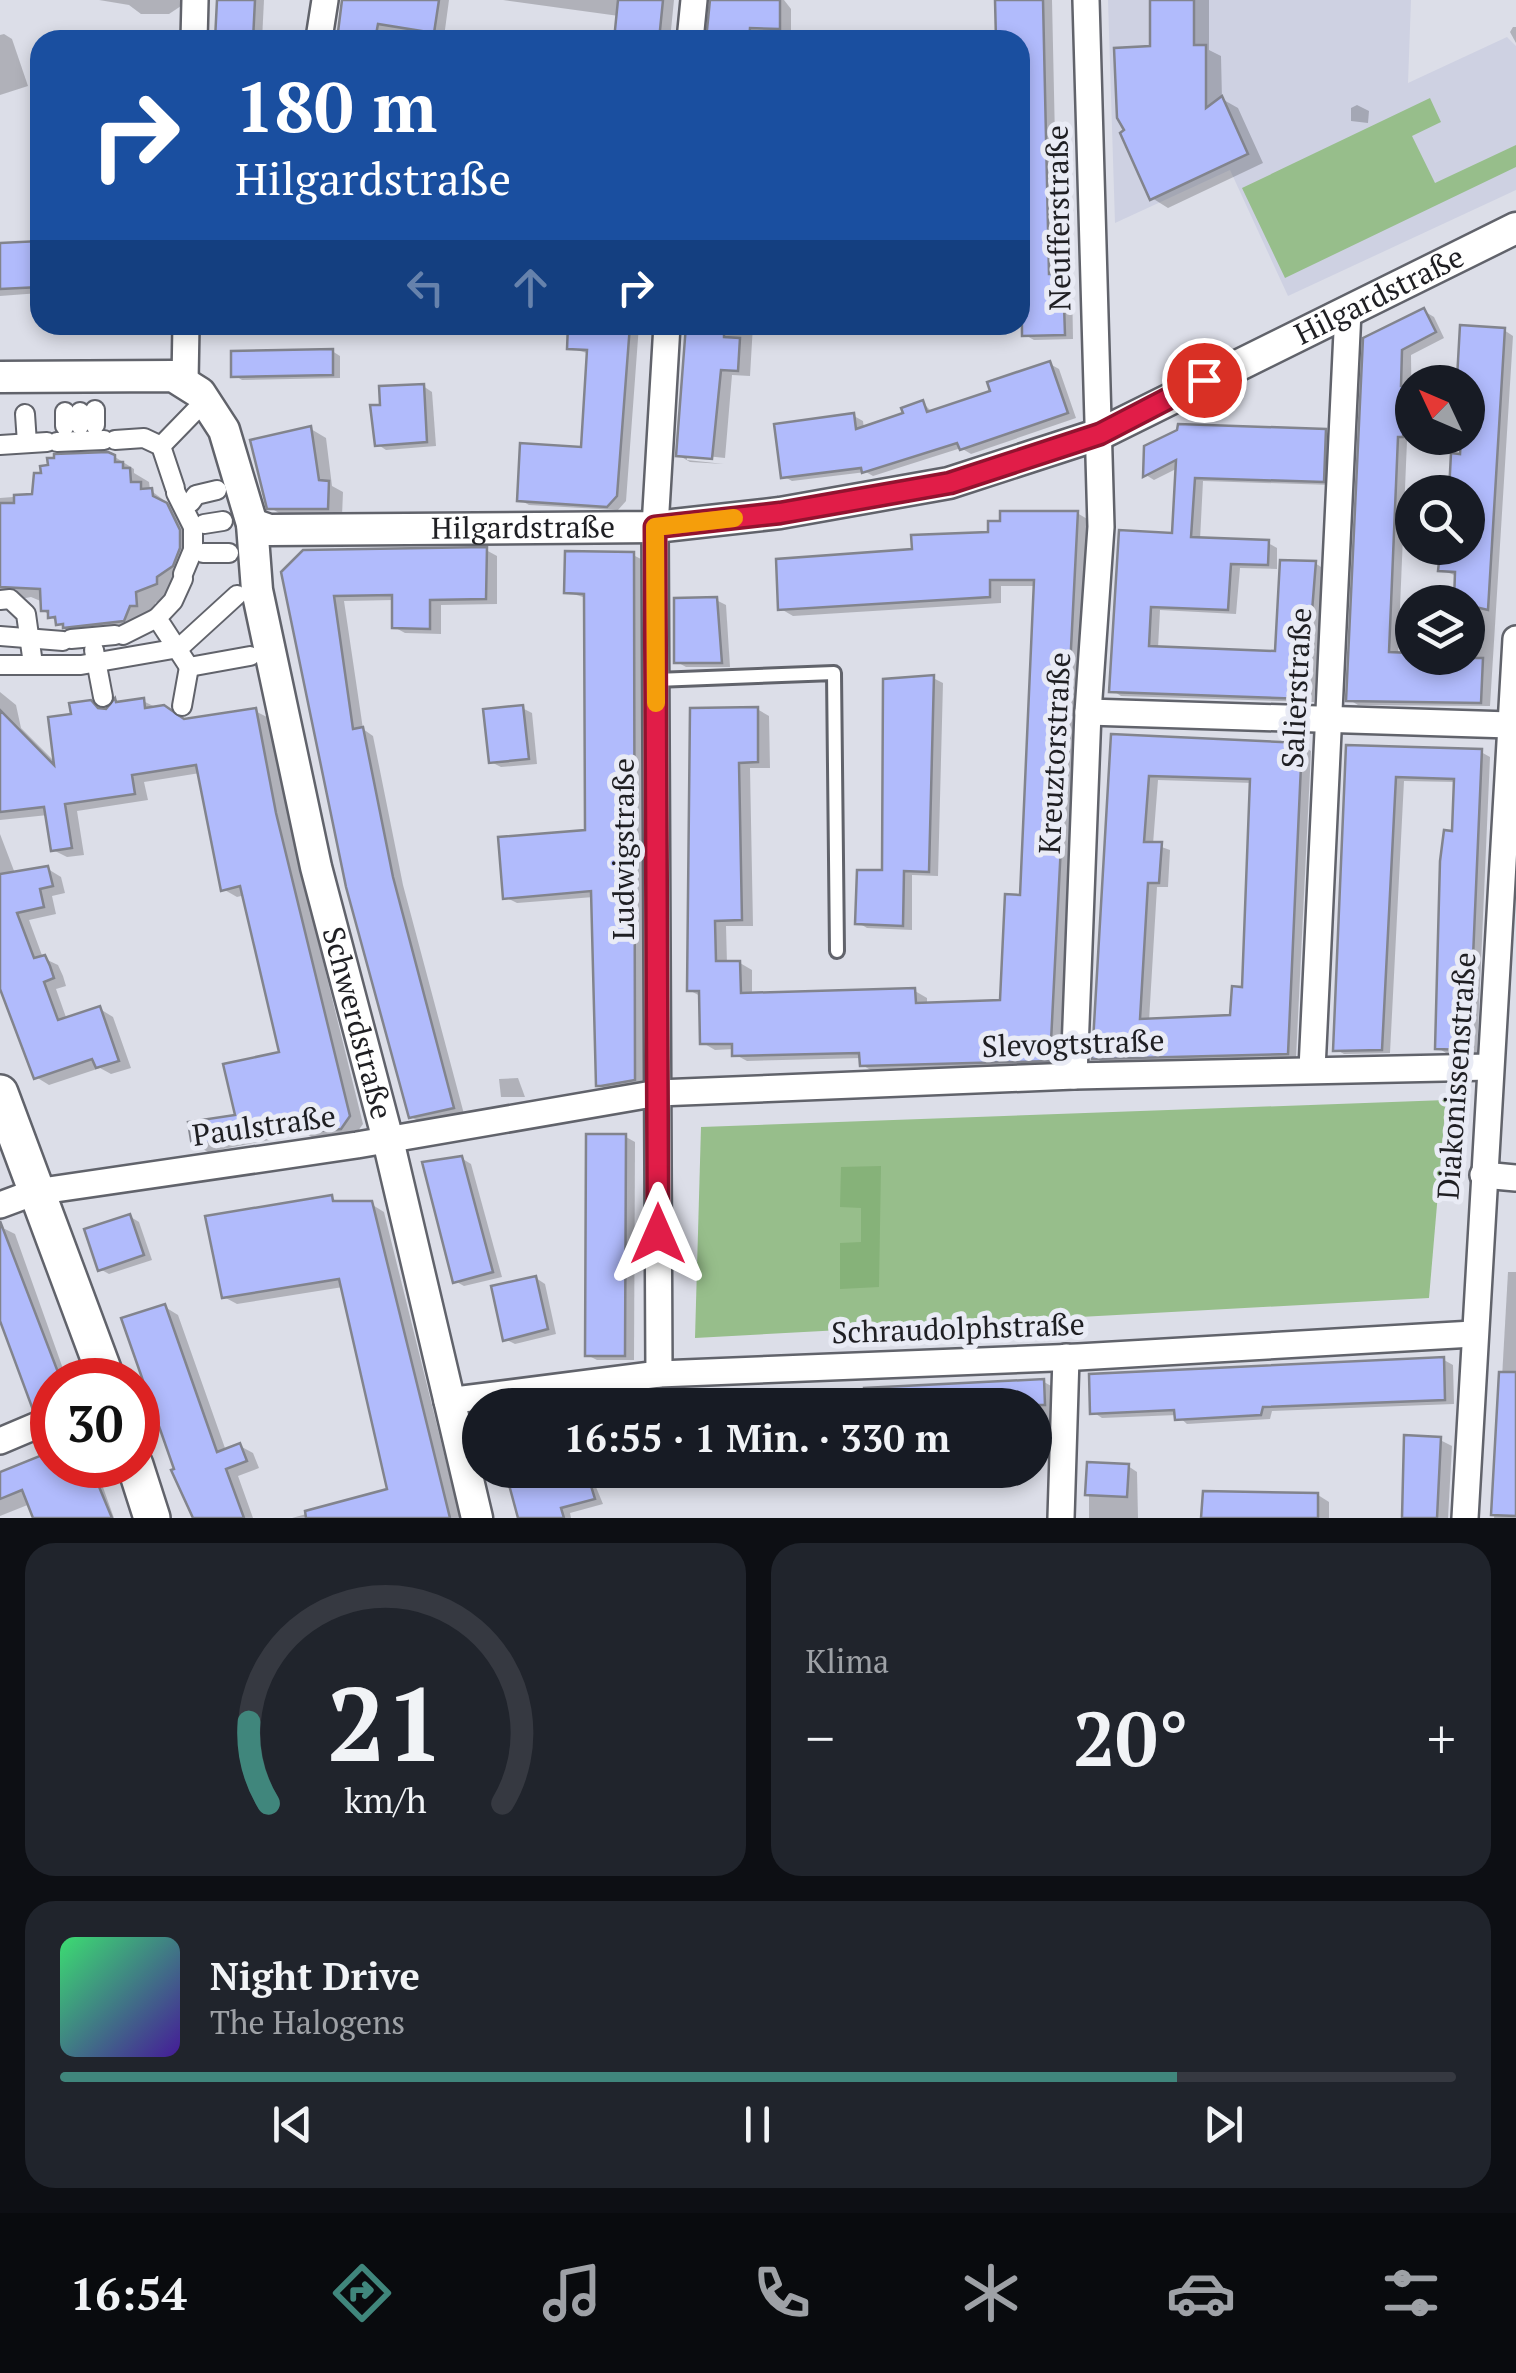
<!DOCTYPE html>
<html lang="de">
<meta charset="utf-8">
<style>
body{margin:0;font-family:"PT Serif",serif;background:#20242c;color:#f1f3f6;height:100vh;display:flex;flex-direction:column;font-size:38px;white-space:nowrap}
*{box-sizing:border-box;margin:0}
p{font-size:32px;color:#9ea1a6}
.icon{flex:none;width:55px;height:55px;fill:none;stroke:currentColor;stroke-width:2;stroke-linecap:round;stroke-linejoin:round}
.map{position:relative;height:1518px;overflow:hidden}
.side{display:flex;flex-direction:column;gap:25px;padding:25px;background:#0d0f14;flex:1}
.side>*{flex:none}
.banner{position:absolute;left:30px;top:30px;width:1000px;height:305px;border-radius:30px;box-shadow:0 5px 15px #0003;background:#1a4fa0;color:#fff;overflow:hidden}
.needle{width:65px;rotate:314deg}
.tools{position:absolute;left:1395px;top:365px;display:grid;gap:20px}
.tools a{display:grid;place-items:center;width:90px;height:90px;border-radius:50%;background:#171b24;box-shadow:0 5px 15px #0003;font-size:50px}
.speed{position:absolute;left:30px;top:1358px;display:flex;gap:20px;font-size:50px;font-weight:700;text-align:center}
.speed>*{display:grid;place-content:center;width:130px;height:130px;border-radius:50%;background:#171b24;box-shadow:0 5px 15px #0003;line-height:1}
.speed .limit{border:15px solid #d22;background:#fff;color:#111}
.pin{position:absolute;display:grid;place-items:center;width:85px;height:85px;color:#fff;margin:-42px;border:5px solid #fff;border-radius:50%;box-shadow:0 2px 10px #0007}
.me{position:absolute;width:110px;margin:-55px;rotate:0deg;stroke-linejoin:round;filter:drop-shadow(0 0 8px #0008)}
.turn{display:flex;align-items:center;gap:35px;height:210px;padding:0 40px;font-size:45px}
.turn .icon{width:130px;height:130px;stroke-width:2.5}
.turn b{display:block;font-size:70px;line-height:85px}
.lanes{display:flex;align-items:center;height:95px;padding:0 40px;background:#0003;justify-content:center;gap:50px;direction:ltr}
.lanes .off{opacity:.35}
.big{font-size:75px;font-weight:700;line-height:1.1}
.side .card{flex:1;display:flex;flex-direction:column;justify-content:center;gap:15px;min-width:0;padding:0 35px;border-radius:30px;background:#20242c}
.side .dial{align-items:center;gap:0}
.dial svg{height:260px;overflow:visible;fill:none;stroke:#363941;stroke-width:7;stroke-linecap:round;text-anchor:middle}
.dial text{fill:#f1f3f6;stroke:none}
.song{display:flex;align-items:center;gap:30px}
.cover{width:120px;height:120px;border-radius:15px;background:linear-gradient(135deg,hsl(140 70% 55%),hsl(260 70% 35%))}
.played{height:10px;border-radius:5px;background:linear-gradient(90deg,#40867c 80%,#363941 80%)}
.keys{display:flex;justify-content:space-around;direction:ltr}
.heat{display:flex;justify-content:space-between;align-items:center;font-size:55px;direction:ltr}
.side .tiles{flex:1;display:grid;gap:25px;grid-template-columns:1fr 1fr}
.card:last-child{grid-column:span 2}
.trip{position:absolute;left:462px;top:1388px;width:590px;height:100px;border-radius:50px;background:#171b24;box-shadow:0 5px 15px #0003;font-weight:700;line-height:100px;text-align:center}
.menu{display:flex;height:160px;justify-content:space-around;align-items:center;background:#090b0e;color:#9ea1a6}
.menu .icon{width:70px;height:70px}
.menu .selected{color:#40867c}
.menu b{font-size:45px;color:#f1f3f6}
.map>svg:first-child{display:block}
.built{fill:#ced1e2}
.green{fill:#97be8b}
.forest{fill:#86b279}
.shadow{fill:#0003;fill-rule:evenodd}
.building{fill:#b1bbfc;stroke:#82848d;stroke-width:2.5;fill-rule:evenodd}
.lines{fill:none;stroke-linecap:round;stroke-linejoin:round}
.service-casing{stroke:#61636b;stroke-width:18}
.pedestrian-casing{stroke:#61636b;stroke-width:22}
.minor-casing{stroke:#61636b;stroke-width:30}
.tertiary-casing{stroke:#61636b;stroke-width:35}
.secondary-casing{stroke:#61636b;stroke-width:40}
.service{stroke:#fff;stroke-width:12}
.pedestrian{stroke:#fff;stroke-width:18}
.minor{stroke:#fff;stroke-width:25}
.tertiary{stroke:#fff;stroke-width:30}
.secondary{stroke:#fff;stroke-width:35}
.route-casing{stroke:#92132f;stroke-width:25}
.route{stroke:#e11d48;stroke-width:18}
.slow{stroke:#f59e0b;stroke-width:18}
.labels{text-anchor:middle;stroke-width:10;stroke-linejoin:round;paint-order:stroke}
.street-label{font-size:30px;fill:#1f1f23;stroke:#e9ebf5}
</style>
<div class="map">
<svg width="1516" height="1518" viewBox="0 0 1516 1518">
<rect width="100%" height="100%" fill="#dcdee8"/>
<path class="built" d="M1108 0H1411L1408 83 1507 37 1516 46V190L1288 296 1230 170 1115 223Z"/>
<g class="green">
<path d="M1430 98 1441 122 1412 136 1435 183 1516 145V167L1285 278 1242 188Z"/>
<path d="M1446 1100 1429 1298 695 1338 701 1127Z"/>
</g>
<path class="forest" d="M881 1166 879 1287 840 1289V1243L861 1242V1208L840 1207 841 1167Z"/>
<g class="shadow">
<path d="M99 0H186L187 2 169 14H141L129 5Z"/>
<path d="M219 0H264L262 40H217Z"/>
<path d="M345 0H449L444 37 417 33 416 40H339Z"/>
<path d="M503 0H674L670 40H616L619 16Z"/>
<path d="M711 0H784L791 9V34H761V40H708Z"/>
<path d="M997 0H1052L1058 277 1072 282 1073 339 1034 340 1025 335 1020 269V40H998Z"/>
<path d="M1152 0H1209V50L1221 56 1222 99 1238 108 1263 163 1168 208 1152 198Z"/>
<path d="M1513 27H1516V43L1510 32Z"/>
<path d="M4 34 12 39 28 86 0 95V35Z"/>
<path d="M1357 105 1369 111 1368 123 1351 121V108Z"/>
<path d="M40 243V293L0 296V246Z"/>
<path d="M1424 311 1434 317 1444 338 1411 355 1412 441H1407L1398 655 1468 658V602H1456L1457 576 1441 570 1458 555 1459 548H1468V492H1452L1454 456 1463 457 1464 438H1468V382L1459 378 1504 330 1513 336 1490 706 1358 705 1348 699 1365 339Z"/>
<path d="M456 325H485L484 333 468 332Z"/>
<path d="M571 325H639L626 501 618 510 529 505 520 500 584 450 590 354 570 348Z"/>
<path d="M687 325H753L750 376 732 375 725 458 687 454V460L724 464 690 462 678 455Z"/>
<path d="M332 351 340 356V378L242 380 234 375Z"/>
<path d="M1050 364 1059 369 1076 418 971 454 961 448 873 476 866 472 792 481 783 476 854 416 863 421 864 429 906 414 923 403 933 413 993 392Z"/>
<path d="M423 386 432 392 436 446 386 450 377 444 382 407Z"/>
<path d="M311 429 326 438 332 486 343 492 342 516H284L269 507Z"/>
<path d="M1325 431 1334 437 1332 485 1203 481 1200 540 1268 543 1277 548V569L1240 568 1236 614 1160 610 1158 648 1278 653 1315 563 1324 569 1314 702 1121 696 1112 690 1174 535 1178 468 1154 480 1146 475V448Z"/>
<path d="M115 457 134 469V473L149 482 150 490 187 517 200 560 192 577 176 588V595L155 603 156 616 85 638 58 623 43 610V602L31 597 0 603V498L38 495Z"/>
<path d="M1077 513 1089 520 1061 1066 874 1072 862 1065V1058L747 1061 734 1054V1049L715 1050 703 1043 702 997 689 990 693 710 757 709 769 716 770 768H750L753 926H726L727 964 740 963 752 970V995L915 991 927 998V1005L1002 1002 1022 897 1036 586H1001V603L793 616 781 609 914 551Z"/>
<path d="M486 550 497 556V604L441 605V634L405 633 394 627V600L344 601 363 729 373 736 403 885 464 1114 422 1123 411 1117 304 553Z"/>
<path d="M633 555 645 561 646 1086 609 1091 598 1085 594 897 517 903 505 897 587 832 586 598 567 592Z"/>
<path d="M716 600 726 605 730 667H686L677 662Z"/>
<path d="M933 678 943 683 938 876 912 875V930L867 928 857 922 885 873Z"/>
<path d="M0 692 16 705 21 728 57 764 74 716 90 702 106 711 116 701H143L186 722 255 711 269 718 289 823 363 1124 355 1135 315 1139 305 1133 208 1152 194 1144 238 1117 282 1054 245 895 237 897 223 889 200 773 144 782 148 800 77 811 84 855 67 857 53 850 48 815 0 820Z"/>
<path d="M522 708 532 713 537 764 501 767 491 762Z"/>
<path d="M1113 736 1302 745 1311 751 1296 1058 1104 1063 1095 1058ZM1158 780 1253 783 1245 990 1233 1018 1149 1021 1157 887H1168L1170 850 1153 844Z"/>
<path d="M1349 747 1481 752 1490 757 1477 1054 1446 1053 1438 1048 1456 782 1404 781 1390 1053 1344 1054 1335 1049Z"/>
<path d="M0 834 16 876 48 869 61 877 65 893 52 896 56 914 29 920 43 958 58 965 63 976 66 986 56 989 67 1020 100 1009 113 1017 131 1068 111 1074 100 1068 49 1085 36 1077 0 983Z"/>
<path d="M518 1078 525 1097H501L499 1079Z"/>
<path d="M626 1137 635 1142 634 1360H597L587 1355Z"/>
<path d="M461 1158 471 1164 502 1277 464 1286 455 1281Z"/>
<path d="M331 1198 341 1203 371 1204 384 1212 460 1518H292L390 1491 343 1287 237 1304 224 1297Z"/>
<path d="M129 1216 139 1222 152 1260 109 1274 100 1269Z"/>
<path d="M5 1229 15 1234 67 1380H52V1412L35 1408 0 1317V1231Z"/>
<path d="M1508 1272H1516V1518H1494Z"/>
<path d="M536 1278 545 1284 556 1334 515 1344 505 1339Z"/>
<path d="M165 1307 178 1315 226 1451 240 1446 253 1453 259 1468 238 1476 253 1518H195L180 1486 124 1319Z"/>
<path d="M1444 1360 1453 1365 1454 1404 1272 1411 1270 1419 1187 1424 1177 1415 1102 1418 1093 1412Z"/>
<path d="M1044 1382 1053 1387 1054 1421H1035V1405H629Z"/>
<path d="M1440 1440 1452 1446 1448 1518H1404Z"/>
<path d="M52 1453V1465H95L114 1518H36L30 1504 0 1516V1473Z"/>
<path d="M1089 1465 1128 1466 1137 1472 1138 1518H1089Z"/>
<path d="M507 1470H589L603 1504 570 1513 571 1518H520Z"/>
<path d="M1318 1495 1329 1502V1518H1204Z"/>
</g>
<g class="building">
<path d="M217 0H255L253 40H215Z"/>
<path d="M342 0H439L434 33 378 24 375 40H337Z"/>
<path d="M618 0H663L659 40H614Z"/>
<path d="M710 0H780V29L750 28 749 40H706Z"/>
<path d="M995 0H1043L1049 274H1063L1065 335 1022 336 1020 40H996Z"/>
<path d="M1150 0H1194V45H1206V108L1222 96 1248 154 1150 200 1120 133 1124 130 1117 118 1114 48 1150 46Z"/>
<path d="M40 241V287L0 289V243Z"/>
<path d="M1424 308 1436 332 1402 350 1401 386H1412V419H1404L1403 437H1398L1389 652 1412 653V658H1483L1481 703 1346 701 1363 338Z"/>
<path d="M568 325H630L617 496 607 507 517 501 520 443 581 447 587 350 567 349Z"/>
<path d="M686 325H724V337L740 338 738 371 721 370 712 459 676 456Z"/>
<path d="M1460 325 1505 328 1488 610 1454 602 1455 572 1438 571 1440 552 1468 548V492H1449L1451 453 1460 454 1461 438H1468V380L1457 379Z"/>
<path d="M333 349V375L231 377V351Z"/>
<path d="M1050 361 1068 413 960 450 957 443 862 473 861 468 781 478 774 424 854 413 856 429 903 413 901 408 923 400 927 412 990 391 987 382Z"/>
<path d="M424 384 427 442 375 446 370 405H380L379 386Z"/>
<path d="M1178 424 1326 429 1324 482 1195 478 1191 537 1269 540 1268 565 1231 564 1228 610 1151 607 1149 646 1275 651 1280 560 1316 561 1305 699 1109 692 1119 530 1172 533 1176 460 1143 477 1144 446 1177 430Z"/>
<path d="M311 426 319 480 329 481 328 509H267L250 440Z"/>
<path d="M108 452 115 455V462H123V468H130L131 482H141V489L152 488 153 496 167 503 180 530V548L173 566 157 577V584L136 592 137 606H130L124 621 63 628V624L56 625 55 617 48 618V611H41L40 589 0 587V503H14V495L32 494 34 473H41L40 466 48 465 47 458H54V454Z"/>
<path d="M1000 511H1078L1050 1061 860 1066 859 1053 732 1056V1044H700L699 991H687L690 708 758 707V762L739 763 742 920 715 921 716 961H740L741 993 915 988 916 1003 1000 1000 1005 894 1020 895 1034 580H990V597L778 610 776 559 912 549 911 535 988 532V521H1000Z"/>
<path d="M487 547 486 599 430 600V629L392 628V595L334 596 353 729 363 727 393 877 454 1108 409 1118 346 887 281 572 303 550Z"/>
<path d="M565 551 634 552 635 1080 601 1086H596L591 891 503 899 498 837 585 830 584 594 564 593Z"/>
<path d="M717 597 722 663H674V598Z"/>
<path d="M934 675 929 872 904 871 903 926 855 924 857 870H882L883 679Z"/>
<path d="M115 698 116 702 144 698 145 708 164 705 184 719 256 708 276 813 350 1116 341 1129 299 1133 297 1125 192 1146 188 1122 235 1115 223 1064 279 1052 240 886 221 891 196 765 132 775 135 794 65 804 72 848 51 851 44 807 0 812V710L54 765 48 717 71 714 69 703 91 700 98 708 106 709Z"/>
<path d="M523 705 529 759 489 763 483 709Z"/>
<path d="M1111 734 1302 743 1288 1054 1092 1059ZM1149 776 1250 779 1242 987 1232 986 1230 1015 1140 1019 1148 883H1159L1162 842H1144Z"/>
<path d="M1346 745 1482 749 1469 1050 1435 1049 1440 861 1444 830 1452 831 1454 779 1396 777 1382 1050 1333 1051Z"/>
<path d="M48 866 53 886 40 889 44 907 17 913 34 958 45 955 50 966 54 978 44 982 58 1020 100 1006 119 1061 96 1068 92 1059 34 1079 0 989V874Z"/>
<path d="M586 1134H626L625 1356H585Z"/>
<path d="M462 1156 493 1272 453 1283 422 1162Z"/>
<path d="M332 1195 333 1201H372L450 1518H306L305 1511 387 1489 339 1279 222 1298 205 1216Z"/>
<path d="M130 1214 144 1255 98 1271 84 1229Z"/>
<path d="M0 1221 61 1380H52V1403L33 1410 0 1321Z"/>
<path d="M536 1276 548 1329 503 1341 491 1286Z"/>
<path d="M165 1304 217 1452 240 1443 247 1461 226 1469 244 1518H193L171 1470 174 1469 121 1318Z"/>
<path d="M1444 1357 1445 1400 1263 1407 1261 1415 1175 1420 1174 1410 1090 1414 1089 1374Z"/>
<path d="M1499 1372H1516V1516L1491 1515Z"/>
<path d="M1044 1379 1045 1405H864V1388Z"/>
<path d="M1404 1435 1441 1437 1437 1518H1402Z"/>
<path d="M52 1451V1465H90L112 1518H33L22 1490 0 1499V1472Z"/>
<path d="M1087 1462 1129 1464 1127 1497 1085 1495Z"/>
<path d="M505 1470H586L595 1499 561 1508 564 1518H518Z"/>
<path d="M1203 1491 1318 1493V1518H1201Z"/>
</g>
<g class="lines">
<defs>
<path id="service" d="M656 680 834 673 837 951"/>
<g id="pedestrian">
<path d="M95 410V425"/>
<path d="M65 412V426"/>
<path d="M80 412V425"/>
<path d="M25 414 27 443"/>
<path d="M115 440 144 438 161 446 175 488"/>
<path d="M57 442 104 440"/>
<path d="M0 445 47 442"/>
<path d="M161 446 195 411"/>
<path d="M176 493 193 527V550L183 574"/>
<path d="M191 502 196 495 217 490"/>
<path d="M204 524 223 521"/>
<path d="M203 553H229"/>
<path d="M183 579 173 601 157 618 189 667 250 656"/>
<path d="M0 600 10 599 26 614 33 664"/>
<path d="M123 635 157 618"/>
<path d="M0 636 63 641"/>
<path d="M71 639 115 635"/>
<path d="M94 650 103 697"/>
<path d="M0 665H81L179 648 237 595"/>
<path d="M182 706 189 667"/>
</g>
<g id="minor">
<path d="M320 32 325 0"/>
<path d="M194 40 195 0"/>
<path d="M690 40 694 0"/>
<path d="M185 381 186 325"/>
<path d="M1088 712 1510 725"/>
<path d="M1312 1069 1348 311"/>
<path d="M1074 1076 1088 712 1101 527 1086 0"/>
<path d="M1483 1175 1516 1178"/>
<path d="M0 1205 35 1192 357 1145 658 1093 1074 1076 1490 1067"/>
<path d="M659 1374 655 527 667 325"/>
<path d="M447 1401 659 1374 1078 1357 1473 1334"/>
<path d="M0 1441 52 1419"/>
<path d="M1061 1518 1066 1357"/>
<path d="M1465 1518 1516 639"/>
</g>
<g id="tertiary">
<path id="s1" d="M0 377 173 376 200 393 224 430 252 524 257 590 316 867 388 1140 477 1518"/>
<path id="s2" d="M252 524 269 530 655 527 780 513 949 483 1100 434 1516 228"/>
</g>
<g id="secondary">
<path d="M0 1093 107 1380"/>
<path d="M135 1465 152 1518"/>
</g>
</defs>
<use href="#service" class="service-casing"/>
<use href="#pedestrian" class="pedestrian-casing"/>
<use href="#minor" class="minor-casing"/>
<use href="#tertiary" class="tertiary-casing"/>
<use href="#secondary" class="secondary-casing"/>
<use href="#service" class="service"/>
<use href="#pedestrian" class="pedestrian"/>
<use href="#minor" class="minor"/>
<use href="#tertiary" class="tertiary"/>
<use href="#secondary" class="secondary"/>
</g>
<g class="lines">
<defs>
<path id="route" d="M658 1234 655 527 780 513 950 483 1100 434 1204 380"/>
</defs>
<use href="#route" class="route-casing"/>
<use href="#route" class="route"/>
<path class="slow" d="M656 703 655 527 734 518"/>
</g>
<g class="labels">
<g class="street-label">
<text transform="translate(1059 218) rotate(-91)" y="10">Neufferstraße</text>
<text dy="10" stroke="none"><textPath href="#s2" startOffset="1172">Hilgardstraße</textPath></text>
<text dy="10" stroke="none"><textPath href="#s2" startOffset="272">Hilgardstraße</textPath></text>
<text transform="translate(1297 688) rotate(-87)" y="10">Salierstraße</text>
<text transform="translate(1055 753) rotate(-87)" y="10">Kreuztorstraße</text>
<text transform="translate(624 849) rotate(-90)" y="10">Ludwigstraße</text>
<text dy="10" stroke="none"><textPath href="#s1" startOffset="858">Schwerdstraße</textPath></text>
<text transform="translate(1073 1044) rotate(-2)" y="10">Slevogtstraße</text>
<text transform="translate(1457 1076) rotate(-86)" y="10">Diakonissenstraße</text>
<text transform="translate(264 1126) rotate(-8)" y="10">Paulstraße</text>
<text transform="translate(958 1329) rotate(-2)" y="10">Schraudolphstraße</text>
</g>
</g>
</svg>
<div class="tools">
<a><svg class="needle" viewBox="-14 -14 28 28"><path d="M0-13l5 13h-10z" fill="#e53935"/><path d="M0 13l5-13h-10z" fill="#9ea1a6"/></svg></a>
<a><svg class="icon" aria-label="search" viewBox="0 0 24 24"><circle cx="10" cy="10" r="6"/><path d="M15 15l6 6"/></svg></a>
<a><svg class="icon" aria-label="layers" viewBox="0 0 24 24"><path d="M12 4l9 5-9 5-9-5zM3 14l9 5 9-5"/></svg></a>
</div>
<div class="speed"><div class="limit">30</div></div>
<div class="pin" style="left:1204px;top:380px;background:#d93025"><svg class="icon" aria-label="arrive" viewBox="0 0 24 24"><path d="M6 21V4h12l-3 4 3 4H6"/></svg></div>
<svg class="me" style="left:658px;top:1234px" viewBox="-20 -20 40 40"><path d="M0-17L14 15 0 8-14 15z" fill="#e11d48" stroke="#fff" stroke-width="4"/></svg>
<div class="trip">16:55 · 1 Min. · 330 m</div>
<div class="banner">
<div class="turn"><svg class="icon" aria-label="right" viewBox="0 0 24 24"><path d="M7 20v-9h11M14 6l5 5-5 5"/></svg><div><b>180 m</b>Hilgardstraße</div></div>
<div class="lanes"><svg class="icon off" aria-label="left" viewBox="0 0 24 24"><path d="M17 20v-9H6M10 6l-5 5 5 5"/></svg><svg class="icon off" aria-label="ahead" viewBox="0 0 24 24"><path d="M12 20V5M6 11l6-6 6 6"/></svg><svg class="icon" aria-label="right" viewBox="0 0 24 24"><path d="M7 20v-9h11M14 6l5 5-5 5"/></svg></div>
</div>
</div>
<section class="side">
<div class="tiles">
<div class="card dial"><svg viewBox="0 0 100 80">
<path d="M14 69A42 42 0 1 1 86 69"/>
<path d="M14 69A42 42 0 0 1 8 44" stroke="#40867c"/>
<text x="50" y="56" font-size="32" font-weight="700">21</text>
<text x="50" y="72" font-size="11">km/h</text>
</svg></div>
<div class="card"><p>Klima</p>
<div class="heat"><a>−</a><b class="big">20°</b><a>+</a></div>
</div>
<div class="card">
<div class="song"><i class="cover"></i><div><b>Night Drive</b><p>The Halogens</p></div></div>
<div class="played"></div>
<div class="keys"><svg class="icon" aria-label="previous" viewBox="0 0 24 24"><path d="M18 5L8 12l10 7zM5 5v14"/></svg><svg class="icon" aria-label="pause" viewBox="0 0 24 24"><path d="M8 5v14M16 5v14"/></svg><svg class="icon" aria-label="next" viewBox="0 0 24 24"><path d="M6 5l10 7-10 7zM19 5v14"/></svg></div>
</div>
</div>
</section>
<nav class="menu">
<b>16:54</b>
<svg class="icon selected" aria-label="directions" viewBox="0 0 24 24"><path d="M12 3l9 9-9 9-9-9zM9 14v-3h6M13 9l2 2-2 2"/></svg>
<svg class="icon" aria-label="music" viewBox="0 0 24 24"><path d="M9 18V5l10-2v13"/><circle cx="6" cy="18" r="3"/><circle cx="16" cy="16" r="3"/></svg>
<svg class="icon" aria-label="phone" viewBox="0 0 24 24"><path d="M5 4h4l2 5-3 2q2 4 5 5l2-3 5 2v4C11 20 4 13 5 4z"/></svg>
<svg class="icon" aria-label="climate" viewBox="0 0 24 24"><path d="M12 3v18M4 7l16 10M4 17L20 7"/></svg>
<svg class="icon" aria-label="car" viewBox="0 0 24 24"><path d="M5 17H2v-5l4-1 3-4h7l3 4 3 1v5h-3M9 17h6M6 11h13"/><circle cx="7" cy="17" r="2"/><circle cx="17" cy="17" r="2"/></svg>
<svg class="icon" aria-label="filters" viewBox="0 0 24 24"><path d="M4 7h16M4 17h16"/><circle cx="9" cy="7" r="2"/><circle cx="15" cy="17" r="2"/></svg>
</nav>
